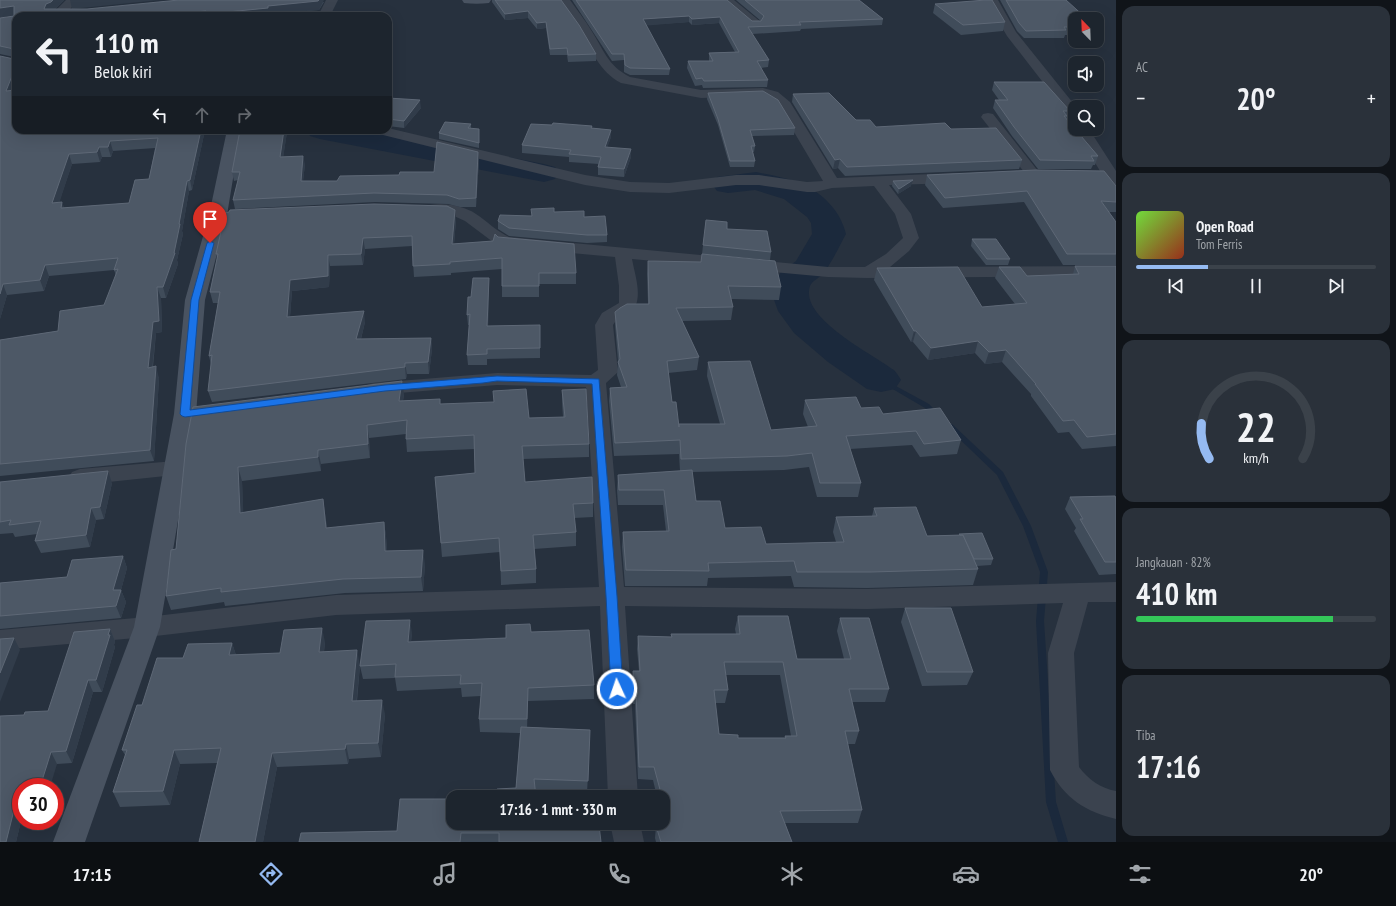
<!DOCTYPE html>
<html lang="id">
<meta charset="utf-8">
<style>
body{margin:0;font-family:"PT Sans Narrow",sans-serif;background:#2a313a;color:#f1f3f6;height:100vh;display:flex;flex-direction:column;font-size:15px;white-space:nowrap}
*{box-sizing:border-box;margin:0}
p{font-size:13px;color:#a0a5aa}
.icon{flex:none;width:22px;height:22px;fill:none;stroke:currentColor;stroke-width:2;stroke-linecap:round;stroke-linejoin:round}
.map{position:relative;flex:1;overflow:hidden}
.sheet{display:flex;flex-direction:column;gap:6px;padding:6px;background:#101419;width:280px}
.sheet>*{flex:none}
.hud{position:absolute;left:12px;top:12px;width:380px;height:122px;border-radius:12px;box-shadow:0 4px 16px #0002,0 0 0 1px #3b424a;background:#1d252e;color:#f1f3f6;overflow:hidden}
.needle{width:26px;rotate:337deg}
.tools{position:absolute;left:1068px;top:12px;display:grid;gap:8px}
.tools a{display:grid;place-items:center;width:36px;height:36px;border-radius:8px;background:#1d252e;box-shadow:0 4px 16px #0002,0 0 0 1px #3b424a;font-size:20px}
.speed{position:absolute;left:12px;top:778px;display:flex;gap:8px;font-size:20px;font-weight:700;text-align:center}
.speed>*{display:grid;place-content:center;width:52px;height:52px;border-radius:50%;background:#1d252e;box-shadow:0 4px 16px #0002,0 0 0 1px #3b424a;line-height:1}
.speed .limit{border:6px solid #d22;background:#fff;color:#111}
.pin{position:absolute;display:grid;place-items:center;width:34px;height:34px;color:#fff;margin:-41px -17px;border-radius:50% 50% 50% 0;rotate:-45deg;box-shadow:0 0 4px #0007}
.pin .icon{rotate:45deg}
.me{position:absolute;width:44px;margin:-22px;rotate:357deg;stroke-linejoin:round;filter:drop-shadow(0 0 3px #0008)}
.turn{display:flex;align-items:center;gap:14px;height:84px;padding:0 16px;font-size:18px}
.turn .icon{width:52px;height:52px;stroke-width:2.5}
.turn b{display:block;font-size:28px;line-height:34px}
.lanes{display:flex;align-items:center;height:38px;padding:0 16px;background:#0003;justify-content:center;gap:20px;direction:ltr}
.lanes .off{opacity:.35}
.big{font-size:30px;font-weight:700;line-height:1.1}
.sheet .widget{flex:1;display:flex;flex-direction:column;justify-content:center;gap:6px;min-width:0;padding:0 14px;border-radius:12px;background:#2a313a}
.sheet .dial{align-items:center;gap:0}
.dial svg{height:104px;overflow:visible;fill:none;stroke:#3b424a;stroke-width:7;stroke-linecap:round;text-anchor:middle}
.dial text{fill:#f1f3f6;stroke:none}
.song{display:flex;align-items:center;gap:12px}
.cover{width:48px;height:48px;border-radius:6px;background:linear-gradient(135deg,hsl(100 70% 55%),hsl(10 70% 35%))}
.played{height:4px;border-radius:2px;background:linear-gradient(90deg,#95baf1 30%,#3b424a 30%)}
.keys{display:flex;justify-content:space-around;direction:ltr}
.heat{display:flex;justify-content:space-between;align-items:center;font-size:22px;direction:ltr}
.charge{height:6px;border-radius:3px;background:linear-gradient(90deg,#34c759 82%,#3b424a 0)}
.trip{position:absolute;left:446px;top:790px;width:224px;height:40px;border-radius:12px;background:#1d252e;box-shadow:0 4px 16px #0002,0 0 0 1px #3b424a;font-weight:700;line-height:40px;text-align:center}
.tabs{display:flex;height:64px;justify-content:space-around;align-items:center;background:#0c0f12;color:#a0a5aa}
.tabs .icon{width:28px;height:28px}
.tabs .on{color:#95baf1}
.tabs b{font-size:18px;color:#f1f3f6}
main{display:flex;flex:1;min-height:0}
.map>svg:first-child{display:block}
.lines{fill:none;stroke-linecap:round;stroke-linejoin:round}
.stream{fill:#1b293c;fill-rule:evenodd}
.river{fill:#1b293c;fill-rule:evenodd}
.street{fill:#3b434f;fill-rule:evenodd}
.secondary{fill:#495361;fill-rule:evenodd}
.wall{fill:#404c5a;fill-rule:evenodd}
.shaded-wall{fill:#313c4a}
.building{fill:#4d5866;stroke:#5e6876;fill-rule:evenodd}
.route{fill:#1a73e8;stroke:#114b97}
</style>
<main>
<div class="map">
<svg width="1116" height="842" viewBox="0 0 1116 842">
<rect width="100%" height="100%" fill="#27313e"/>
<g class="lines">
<g class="stream">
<path d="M881 378 929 404 940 415 937 417H935L925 408 879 381 878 380 879 379Z"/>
<path d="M948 424H952L1003 472 1031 526 1048 572 1044 621 1056 802 1068 842H1058L1046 802 1036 621 1040 572 1023 526 997 475 948 428 946 426Z"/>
</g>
<g class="river">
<path d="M306 130H367L544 164 555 167 559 173 555 179 544 182 320 139 310 136Z"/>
<path d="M756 172C770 175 795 179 806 186 826 196 841 213 846 234 839 247 832 262 823 274 819 278 812 281 810 286 799 318 873 354 894 370 897 373 899 377 901 380L895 389 881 392 867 389 828 362 794 333 778 311 772 294 776 280 781 272 796 261 812 234 811 223 807 217 784 199 755 190 728 193 717 191 712 184 717 177Z"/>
</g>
<g class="street">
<path d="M66 0H79L63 16H50Z"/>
<path d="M326 0H338L330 16H318Z"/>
<path d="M558 0H570C577 10 585 20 591 30 604 50 607 65 630 77L701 90 763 88 778 92 790 102 837 178 956 173 961 175 964 178 961 181 956 183 889 185 911 214 919 238 909 251 890 267 1116 266V276L867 278 828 277 632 259C635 276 645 302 629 314 624 317 619 318 615 322L613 325 618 372 606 383 624 587 867 589 1116 582V602H1088L1074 653 1079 767C1089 780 1100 788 1116 791V819C1086 812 1064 798 1050 770L1048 653 1063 603 867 609 625 606 638 797H608L600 606 336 615 147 637 0 650V630L147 617 336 595 599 587 586 387 497 385 374 395 367 393 364 389 367 385 374 383 497 373 591 375 598 370 595 325 602 313 619 303V286L615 257 505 247 493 242 465 221 454 216 421 213 419 210 421 207C438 202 461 204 476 214 487 221 496 231 509 237L828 267H865L886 254 902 239 903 238 895 214 874 186 832 188 815 192H807L759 185H736L669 193 630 192 585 185 375 133 373 130H388V128L585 175 630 182 669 183 736 175H759L807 182 823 181 778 105 768 98 762 96 701 98 621 83C599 71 592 51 580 31 573 20 565 10 558 0Z"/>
<path d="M721 0H734L762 23 760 26H752Z"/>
<path d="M986 0H998L1016 32 1073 103 1075 107V122L1070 121 1062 107 1007 36Z"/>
<path d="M988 113 993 114 1038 171 1041 174 1038 177 1033 179 1028 177 981 117 983 114Z"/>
<path d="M1075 129H1089L1116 171V194L1110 192C1106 186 1100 179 1100 171Z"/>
<path d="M175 461 183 463 186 468 183 473 175 475 80 485 72 482 69 477 72 472 80 469Z"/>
<path d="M610 823H640L644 842H614Z"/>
</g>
<g class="secondary">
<path d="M462 0H491L489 3C481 4 472 4 464 3Z"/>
<path d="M227 130H241L227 215 205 300 196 414 160 627 85 842H53L134 627 174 414 185 300 209 215Z"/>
</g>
</g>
<g class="wall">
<path d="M0 0H64L55 9H87L324 2 319 10 269 14 270 16H16V83L13 91 16 130H205L192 190 189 191 182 231 183 234 177 260 178 264 166 298H161L162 332 156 333 153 367 159 378 154 461 0 476V340L58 331 104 305 116 276 114 270 49 276 44 291 7 295 0 319 14 57 0 54V18L14 16V15L0 17ZM155 148 149 179 129 203 64 208 59 202 72 164 100 162 102 157H111L113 151Z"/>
<path d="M492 0H561L596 54V61L568 62 567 55H550L546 28 537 29 528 18 505 20 492 2Z"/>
<path d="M572 0H727L752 21H761L736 0H859L883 19 882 25 801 29 800 31 752 34 769 60 768 67 761 68 768 80 767 87 703 88 702 85 695 86 687 68 688 61H709V53L735 52 719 23 692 25 689 22 646 25 670 69 669 75H630L624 72V60L612 61Z"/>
<path d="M1000 0H1066L1075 19V35H1065L1064 38H1024L1017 31Z"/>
<path d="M935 4 1005 22 1003 31 961 35 933 13Z"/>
<path d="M994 82 1070 111 1067 119 1098 156 1095 165H1093L1091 169H1038L1012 136 993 108 995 100H999L992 90Z"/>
<path d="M708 93 795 128 794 135 752 136 755 146 754 152H753L755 161 754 167H730L718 125 707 99Z"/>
<path d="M793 94 856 120 876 127 951 129 1022 160 1019 169 845 176 838 168 833 169 792 102Z"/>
<path d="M388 98 421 108 404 128 388 126Z"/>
<path d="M471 124V129H479V148L439 139V133Z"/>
<path d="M552 125 592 126V128L611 130V137L607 147 631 157 624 177 598 175V167L599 164 569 162V157L522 153V145Z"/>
<path d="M287 132 283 157 305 164 303 181H337L434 172 478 152 479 160 476 207H460L448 204 375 202 235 209 233 200 238 180 234 181 232 172Z"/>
<path d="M927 175 1116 186V212H1109L1116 222V265H1063L1024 202 943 208 925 185Z"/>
<path d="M893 181 911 186 898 194 892 186Z"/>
<path d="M554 212 584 217 607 235V242L587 243 509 236 498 229V221Z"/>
<path d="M456 220 454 244 493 241 498 237 576 273V284H539V297H502V269L451 273V275L414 277 412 246 365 249 363 265 330 266 329 287 292 291 290 317 365 322 361 339 431 338 432 349 429 374H407L406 379 212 402 208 391 211 365 209 356 218 303H213L210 292 217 259 216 254Z"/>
<path d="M706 220 771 252 770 260 702 254Z"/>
<path d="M972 239 1010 259 1008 265H986L971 246Z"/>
<path d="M648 261 781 287 779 300 731 299 733 307 731 320 682 321 699 357 697 370 668 373 672 402 679 425 720 424 707 376 708 362 771 430 808 427 803 414 805 400 861 408 883 414 961 440 957 454 920 457 912 445 850 449 861 483 858 497H817L809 467 784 470 692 472 696 501 725 528 766 544 836 542 833 532 836 517 872 516 874 508 927 536 959 535V534L993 559 991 565 977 566 978 569 973 585 867 588 794 587 791 576 708 578 707 586H625L622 547 623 532 666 531 663 505H618L617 490 618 475 680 471 679 454 614 456 609 401 610 388 621 387 617 375 618 362V361L615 325V312L648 304 647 274Z"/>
<path d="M1075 266H1116V446L1082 449 1069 432 1058 433 1031 396V394L1002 362 985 364 975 353 928 360 913 342H911L874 280 877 268 982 307 1015 304 995 278 999 267 1027 276 1073 274Z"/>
<path d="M489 278V288L488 326 540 348V358L487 359V365H468L467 355 469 325H468L467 315 471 297Z"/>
<path d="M562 390 589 444V457L523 459 525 482 593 503V517L574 518 576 532V546L534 549 536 569V583L501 585 500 552 442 557 435 477 475 473V449L407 452 406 439V434L369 438 370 458 321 464V471L242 481 243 513 323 499 325 513 327 528 384 522 386 536 387 551 425 564 423 591 345 593 225 606 224 602 171 610 166 596 176 549 186 444 404 394 403 401 440 399V404L529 418 563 417 562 403Z"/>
<path d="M0 482 112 483 104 519 96 520 90 547 41 553 35 541 37 534 15 537 13 533 0 534Z"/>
<path d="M1070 497 1116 498V574L1099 575 1074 531 1076 528 1065 509Z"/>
<path d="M123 556 127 568 121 590 126 602 121 618 0 629V583L67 577Z"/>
<path d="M905 608 973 672 967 685 922 686 901 622Z"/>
<path d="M738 616 797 659H844L837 631 840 618 889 689 885 702H852L859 731 855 744H848L862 810 858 823H785L792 842H656L655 838 656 826 664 824 663 821V797H657L653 780 638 779 635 704H633L632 684 633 671H639L637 649 638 636 671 637V634H736L735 629ZM726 675H780L791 736H785V738H738L719 734 715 703H725L728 690Z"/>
<path d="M110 629 115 641 114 645 115 647 102 692H93L72 763 57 764 21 787V821L16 842H0L24 715 48 711Z"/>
<path d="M531 632 594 685V699L528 701 527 727 590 730 587 794 535 792 516 788 520 733 480 732 479 719 481 696 462 697 461 688 397 691 395 678 363 679 360 666 412 633 411 641 506 638Z"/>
<path d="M325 642 324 652 360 665 357 701 385 714 381 757 349 759 348 764 277 767 263 842H199L217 763 180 764 170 805 120 807 113 792 125 755 122 750 142 705 183 658 232 643 236 655 280 653Z"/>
<path d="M539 830 601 842H299L397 831Z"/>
</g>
<g class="shaded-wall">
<path d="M53 0H64L53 11 44 9 46 4Z"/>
<path d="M70 0H159L72 9Z"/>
<path d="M319 0H324L319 10 269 14 270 16H173V14L206 11 268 6Z"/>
<path d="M14 6 17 15 0 17V8Z"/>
<path d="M528 11V18L505 20V14Z"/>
<path d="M689 16V22L642 26 643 19Z"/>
<path d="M720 17 719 23 692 25V19Z"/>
<path d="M546 22V28L537 29V23Z"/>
<path d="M16 66V83L10 101 6 91Z"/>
<path d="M420 100 421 108 404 128V121Z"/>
<path d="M201 130H205L192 190 190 180Z"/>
<path d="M284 130H286L287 132 282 166 280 157Z"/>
<path d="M611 130V137L605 155V147Z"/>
<path d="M110 141 113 151 111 157 108 147Z"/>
<path d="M99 147 102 157 100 162 97 152Z"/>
<path d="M631 149V157L624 177V169Z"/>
<path d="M478 152 479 160 476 207V198Z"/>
<path d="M69 154 72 164 56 213 52 203Z"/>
<path d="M303 156 305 164 302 190 301 181Z"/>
<path d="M840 159 838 168 833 169 835 160Z"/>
<path d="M913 180 911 186 898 194 899 189Z"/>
<path d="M187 181 189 191 182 231 183 234 177 260 178 264 166 298 163 287 174 253Z"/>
<path d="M62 202 66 212 61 208Z"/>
<path d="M455 210 456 220 453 255 452 244Z"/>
<path d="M363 238 365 249 363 265 361 254Z"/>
<path d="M328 255 330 266 329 287 292 291 289 328 287 317 290 280Z"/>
<path d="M45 265 49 276 44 291 40 280Z"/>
<path d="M489 278V288L488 336 487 326Z"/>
<path d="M3 284 7 295 0 319V294Z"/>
<path d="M157 287 161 298 162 332 156 333 151 379 148 368 153 322Z"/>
<path d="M364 311 365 322 358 350 356 339Z"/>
<path d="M914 331H916L913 342H911Z"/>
<path d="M431 338 432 349 429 374 428 362Z"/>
<path d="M978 341 975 353 928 360 931 348Z"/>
<path d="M1006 350 1002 362 985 364 989 352Z"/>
<path d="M405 363 407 374 406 379 405 367Z"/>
<path d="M156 366 159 378 154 461 150 450Z"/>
<path d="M402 381 404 394 401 414 399 401Z"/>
<path d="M367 425 369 438 370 458 368 444Z"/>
<path d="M318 450 321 464V471L318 457Z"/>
<path d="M238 467 242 481 244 527 240 513Z"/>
<path d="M108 471 112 483 104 519 100 507Z"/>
<path d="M323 499 325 513 329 542 326 528Z"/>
<path d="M91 508 96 520 90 547 86 535Z"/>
<path d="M384 522 386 536 388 565 385 551Z"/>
<path d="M423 550 425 564 423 591 421 577Z"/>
<path d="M123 556 127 568 121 590 126 602 121 618 116 606 113 590Z"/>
<path d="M410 620 412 633 410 655 408 642Z"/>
<path d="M322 628 325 642 322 666 319 652Z"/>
<path d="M110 629 115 641 114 645 115 647 102 692 96 680Z"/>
<path d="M14 638 20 650 0 702V673Z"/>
<path d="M232 643 237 658 229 655Z"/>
<path d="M357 650 360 665 355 716 352 701Z"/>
<path d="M88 680 93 692 72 763 66 751Z"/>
<path d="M528 688V701L527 733V719Z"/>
<path d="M382 700 385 714 381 757 378 743Z"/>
<path d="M346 744 349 759 348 764 345 749Z"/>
<path d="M174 750 180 764 170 805 163 791Z"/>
<path d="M51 752 57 764 50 787H40Z"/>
<path d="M272 753 277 767 263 842H255Z"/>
<path d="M18 794 21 799V821L16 842H6Z"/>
</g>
<g class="building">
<path d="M0 0H53L51 2 46 4 44 9H87L179 0H319L318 1 268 6V8L207 14 206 11 173 14V16H16V66L6 91 16 90V130H201L190 180 187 181 179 224H180L174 253H175L163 287H157L159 321 153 322 148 368 156 366 150 450 0 464V340L58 331 60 311 104 305 118 269 114 270 118 258 45 265 40 280 3 284 0 294V56L14 59V49L0 46V18L14 16V6L0 8ZM158 138 149 179 135 180 129 203 61 208 62 202 52 203 69 154 97 152 99 147H108L110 141Z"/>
<path d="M495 0H561L579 25 596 54 568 55 567 48 550 49 546 22 537 23 528 11 505 14Z"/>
<path d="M576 0H727L752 21H761L764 16 745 0H859L883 19 799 22 801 25 748 27 769 60 757 61 768 80 704 81 702 78 696 79 688 61H713L709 53 739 52 720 17 692 19 689 16 643 19 670 69 630 68 625 65 624 54H612Z"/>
<path d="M986 0H992L1005 22 963 25 935 4Z"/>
<path d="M1006 0H1066L1087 19H1075V27H1064L1066 30 1026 31 1019 23Z"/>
<path d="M994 82H1044L1070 111H1063L1067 116H1064L1098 156H1091L1094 161 1040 160 1014 127 995 100H1008Z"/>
<path d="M763 91 778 100 795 128 750 130 755 146H751L755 161H730L718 119 708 93Z"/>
<path d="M829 93 856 120H870L876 127 945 123 951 129 996 128 1022 160 847 167 840 159 835 160 793 94Z"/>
<path d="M388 98 420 100 404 121 388 119Z"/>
<path d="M445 122 471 124 468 128 479 129V143L439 133Z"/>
<path d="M553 123 592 126 591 128 611 130 605 147 631 149 624 169 598 167 601 157 569 154 571 150 522 145 531 124 552 125Z"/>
<path d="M240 130H284L280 157 303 156 301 181H337L340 176 399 175 400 172H434L437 142 478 152 476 198 459 199 447 195 374 193 233 200 240 172H232Z"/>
<path d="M1036 170 1104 171 1116 186V202L1101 201 1116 222V254H1067L1027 191 945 198 927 175Z"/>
<path d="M913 180 899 189 893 181Z"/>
<path d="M374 204 447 206 455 210 452 244 493 241 495 234 498 237 574 244 576 273H539V286H502V258L450 262V264L413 266 412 236 363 238 361 254 328 255V276L290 280 287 317 364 311 356 339 431 338 428 362 405 363V367L208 391 212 355 209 356 220 292H210L218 254H216L225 213 229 212 230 210Z"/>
<path d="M554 208V212L584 211V217L605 216 607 235H587L509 228 498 221 500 215 532 216 531 209Z"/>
<path d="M706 220 727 222V229L767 231 771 252 703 245Z"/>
<path d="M972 239H996L1010 259H987Z"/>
<path d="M702 254 775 261 781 287 728 286 733 307 676 308 699 357 667 361 672 402H676L679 427V424H725L708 362 750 361 771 430 817 426 805 400 856 397 861 408 879 407 883 414 940 408 961 440 924 444 916 431 846 436 861 483H820L812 453 787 456 681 459 680 440 615 443 610 388 627 387 618 362 620 359 615 312 620 308 627 304H649L648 261 701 262Z"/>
<path d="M1075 266H1116V434L1087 437 1074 420 1063 421 1035 384H1036L1006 350 989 352 978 341 931 348 916 331H914L877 268 958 267 982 307 1027 303 999 267H1020L1027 276 1079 274Z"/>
<path d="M473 278H489L487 326 540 325V348L487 349V354L467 355 470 314 467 315 468 297H471Z"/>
<path d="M402 381 399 401 440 399V404L494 402 493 391 526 389 529 418 565 417 562 390 586 389 589 444 522 446 525 482 592 477 593 503 573 504 576 532 533 535 536 569 501 571 499 538 441 543 435 477 475 473 474 435 406 439 407 420 367 425 368 444 318 450V457L238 467 240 513 323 499 326 528 384 522 385 551 423 550 421 577 343 579 221 592V588L166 596 171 550 176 549 186 444 193 407Z"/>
<path d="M692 470 696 501H720L725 528 761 527 766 544 844 542 836 517 877 516 874 508 916 507 927 536 963 535 978 569 871 572H797L794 561 708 563 709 571 626 570 623 532 669 531 664 490H619L618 475Z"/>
<path d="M108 471 100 507 91 508 86 535 35 541 41 521 9 525 11 520 0 522V482Z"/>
<path d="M1115 496 1116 498V562H1105L1080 519H1083L1070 497Z"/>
<path d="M982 533 993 559H974L963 535H960L959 534Z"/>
<path d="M123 556 113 590H121L116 606 0 616V583L67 577 72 560Z"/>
<path d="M905 608H951L973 672H927Z"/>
<path d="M738 616H788L797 659H851L840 618H869L889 689H849L859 731H845L862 810 780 811 792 842H661L656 826 668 823 663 803V797H662L654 767H639L636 691H634L633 671H640L638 636 672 637 671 634H740ZM724 662H783L797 736H785L786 738H738V735L719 734 714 690H728Z"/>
<path d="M410 620 408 642 506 638V625L530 624 531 632 589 630 594 685 528 688 527 719H479L482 683 460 684 461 675 395 677 396 664 360 666 366 621Z"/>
<path d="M322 628 319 652 357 650 352 701 382 700 378 743 346 744 345 749 272 753 255 842H199L221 748 174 750 163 791 113 792 127 750H122L137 705H142L157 658H183L188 644 232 643 229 655 280 653 284 630Z"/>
<path d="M110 629 108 635H110L96 680H88L66 751 51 752 40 787H21V794H18L6 842H0V716L24 715 25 712 48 711 74 632Z"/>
<path d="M14 638 0 673V639Z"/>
<path d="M521 727 590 730 588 781 534 779 536 797H497V789L516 788Z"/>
<path d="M400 799H453V823H538L539 830 599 825 601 842H499V833H461L460 842H299L301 833 397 831Z"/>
</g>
<path class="route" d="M210 241 214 243 199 300 190 410 385 385 497 376 599 379 617 596 623 689 621 692 617 694 613 692 611 689 606 596 592 384 497 381 483 383 385 391 185 417 182 416 180 414 191 300 207 243Z"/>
</svg>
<div class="tools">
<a><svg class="needle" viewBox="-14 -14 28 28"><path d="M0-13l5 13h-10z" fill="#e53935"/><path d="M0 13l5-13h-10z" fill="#a0a5aa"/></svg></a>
<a><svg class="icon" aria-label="sound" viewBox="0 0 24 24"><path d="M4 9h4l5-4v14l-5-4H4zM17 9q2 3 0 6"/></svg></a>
<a><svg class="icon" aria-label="search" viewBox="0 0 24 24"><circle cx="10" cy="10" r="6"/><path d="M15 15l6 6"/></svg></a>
</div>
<div class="speed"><div class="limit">30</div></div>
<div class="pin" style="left:210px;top:243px;background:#d93025"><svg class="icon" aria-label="arrive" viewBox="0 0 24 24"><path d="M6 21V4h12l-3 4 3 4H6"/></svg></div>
<svg class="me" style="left:617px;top:689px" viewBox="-20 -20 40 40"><circle r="17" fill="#1a73e8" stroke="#fff" stroke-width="3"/><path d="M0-11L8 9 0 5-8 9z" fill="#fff"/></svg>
<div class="trip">17:16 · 1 mnt · 330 m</div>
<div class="hud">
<div class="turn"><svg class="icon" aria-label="left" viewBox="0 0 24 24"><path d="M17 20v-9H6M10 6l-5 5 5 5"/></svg><div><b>110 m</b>Belok kiri</div></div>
<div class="lanes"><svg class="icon" aria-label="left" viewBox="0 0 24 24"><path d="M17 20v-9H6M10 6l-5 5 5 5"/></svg><svg class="icon off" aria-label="ahead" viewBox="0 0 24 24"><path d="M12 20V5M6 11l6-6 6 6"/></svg><svg class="icon off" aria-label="right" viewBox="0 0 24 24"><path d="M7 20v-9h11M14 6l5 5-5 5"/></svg></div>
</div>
</div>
<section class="sheet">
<div class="widget"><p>AC</p>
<div class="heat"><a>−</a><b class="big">20°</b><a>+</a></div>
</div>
<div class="widget">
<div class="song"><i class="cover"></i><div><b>Open Road</b><p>Tom Ferris</p></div></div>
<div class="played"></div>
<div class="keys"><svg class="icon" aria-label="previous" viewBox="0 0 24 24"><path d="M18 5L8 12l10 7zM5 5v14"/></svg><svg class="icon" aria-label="pause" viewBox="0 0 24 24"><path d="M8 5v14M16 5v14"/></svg><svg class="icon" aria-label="next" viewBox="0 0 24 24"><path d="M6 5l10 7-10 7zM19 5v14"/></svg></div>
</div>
<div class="widget dial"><svg viewBox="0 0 100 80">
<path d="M14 69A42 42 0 1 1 86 69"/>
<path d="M14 69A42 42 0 0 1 8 42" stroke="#95baf1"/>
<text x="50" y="56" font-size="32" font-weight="700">22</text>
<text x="50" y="72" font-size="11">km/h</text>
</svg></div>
<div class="widget"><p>Jangkauan · 82%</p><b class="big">410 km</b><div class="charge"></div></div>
<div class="widget"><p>Tiba</p><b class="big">17:16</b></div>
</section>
</main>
<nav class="tabs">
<b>17:15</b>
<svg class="icon on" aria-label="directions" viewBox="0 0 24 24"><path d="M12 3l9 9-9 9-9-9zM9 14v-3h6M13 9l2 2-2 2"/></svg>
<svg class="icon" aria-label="music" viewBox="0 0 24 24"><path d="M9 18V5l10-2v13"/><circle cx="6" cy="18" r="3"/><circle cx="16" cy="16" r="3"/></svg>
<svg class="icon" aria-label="phone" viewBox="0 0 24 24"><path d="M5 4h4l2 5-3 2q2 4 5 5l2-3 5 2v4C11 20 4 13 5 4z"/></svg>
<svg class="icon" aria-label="climate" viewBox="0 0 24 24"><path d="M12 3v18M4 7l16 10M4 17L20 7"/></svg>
<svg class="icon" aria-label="car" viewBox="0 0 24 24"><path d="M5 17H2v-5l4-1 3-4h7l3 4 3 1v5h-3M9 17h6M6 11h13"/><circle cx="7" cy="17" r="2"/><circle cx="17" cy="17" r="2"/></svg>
<svg class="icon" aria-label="filters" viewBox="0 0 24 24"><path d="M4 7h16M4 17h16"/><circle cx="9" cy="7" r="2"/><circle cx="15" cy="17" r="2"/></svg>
<b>20°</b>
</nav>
